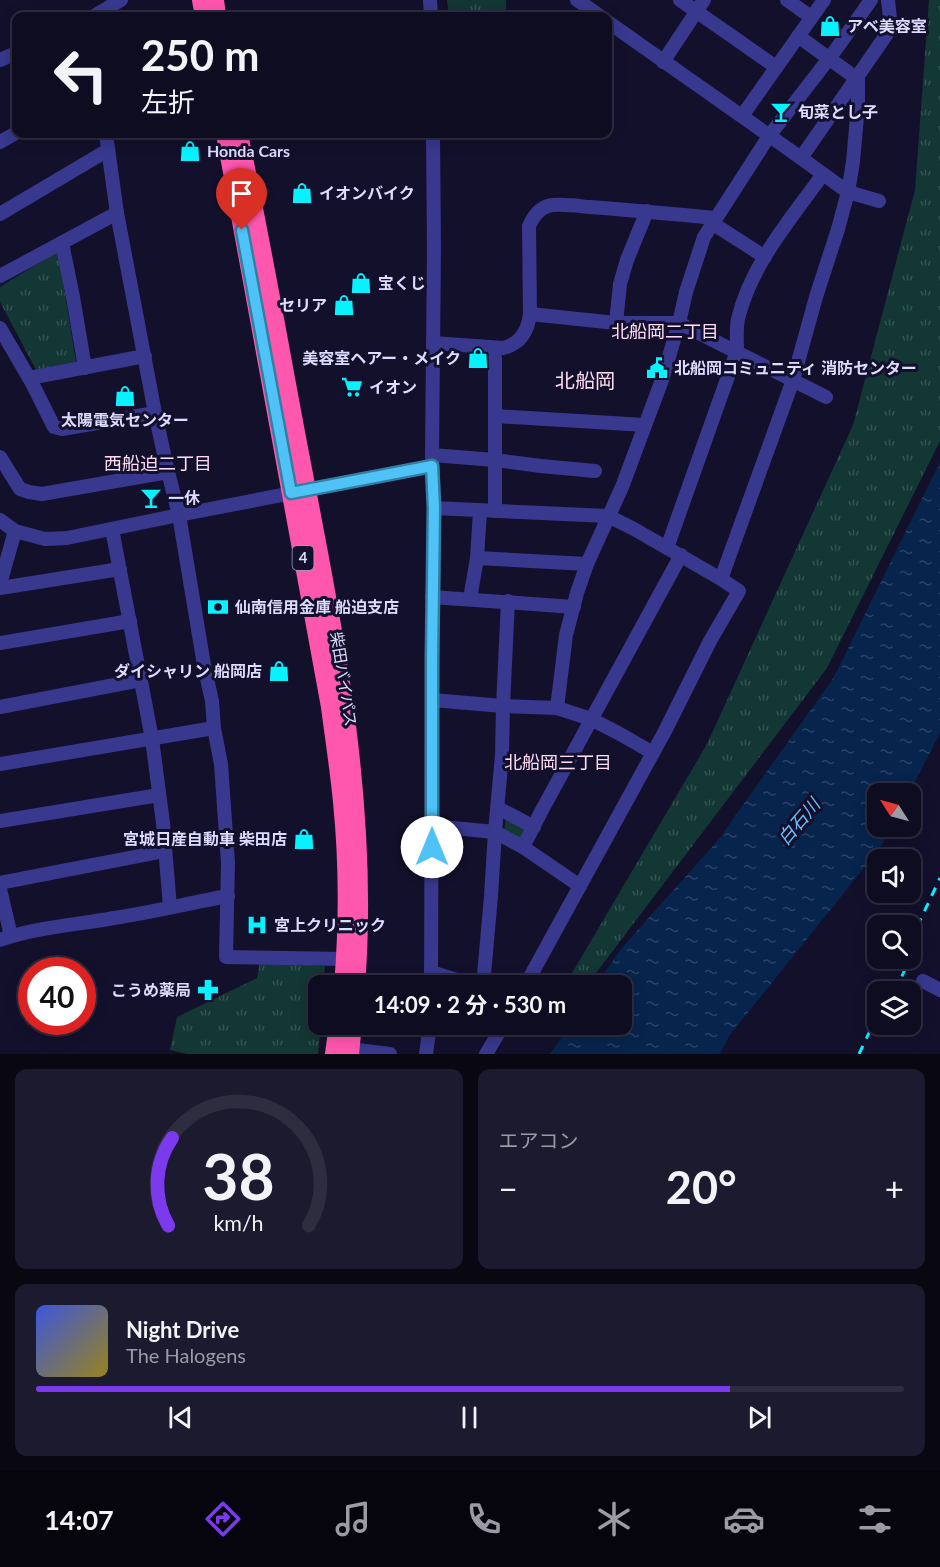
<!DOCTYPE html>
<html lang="ja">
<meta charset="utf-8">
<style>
body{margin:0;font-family:Lato,"Noto Sans JP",sans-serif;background:#1c1a2e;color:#f1f3f6;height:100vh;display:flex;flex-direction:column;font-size:22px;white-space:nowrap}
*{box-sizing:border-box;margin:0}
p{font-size:20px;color:#9b9ba5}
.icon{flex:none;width:33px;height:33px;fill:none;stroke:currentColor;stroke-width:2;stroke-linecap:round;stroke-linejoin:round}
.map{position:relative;height:1054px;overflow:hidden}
.sheet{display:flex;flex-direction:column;gap:15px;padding:15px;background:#080712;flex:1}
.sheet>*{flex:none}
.guide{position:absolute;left:12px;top:12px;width:600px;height:126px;border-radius:12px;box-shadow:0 3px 15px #0003,0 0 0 2px #2e2c3f;background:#0e0c21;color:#f1f3f6;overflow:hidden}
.needle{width:39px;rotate:306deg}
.tools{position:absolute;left:867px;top:783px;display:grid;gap:12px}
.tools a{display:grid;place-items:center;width:54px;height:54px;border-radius:12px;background:#0e0c21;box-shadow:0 3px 15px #0003,0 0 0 2px #2e2c3f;font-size:30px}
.speed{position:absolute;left:18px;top:957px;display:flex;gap:12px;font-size:30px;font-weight:700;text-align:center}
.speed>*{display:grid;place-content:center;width:78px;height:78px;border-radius:50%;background:#0e0c21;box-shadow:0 3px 15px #0003,0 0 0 2px #2e2c3f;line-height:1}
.speed .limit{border:9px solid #d22;background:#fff;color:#111}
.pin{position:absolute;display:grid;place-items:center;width:51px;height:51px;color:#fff;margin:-62px -26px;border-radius:50% 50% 50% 0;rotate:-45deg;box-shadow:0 0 6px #0007}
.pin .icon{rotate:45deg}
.me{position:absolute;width:66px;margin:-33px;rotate:0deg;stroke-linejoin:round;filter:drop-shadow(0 0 4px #0008)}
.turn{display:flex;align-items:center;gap:21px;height:126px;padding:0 30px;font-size:27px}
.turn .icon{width:78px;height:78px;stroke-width:2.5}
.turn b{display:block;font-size:42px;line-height:51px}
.big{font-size:45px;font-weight:700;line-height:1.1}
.sheet .card{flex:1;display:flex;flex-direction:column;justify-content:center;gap:9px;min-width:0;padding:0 21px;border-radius:12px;background:#1c1a2e}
.sheet .dial{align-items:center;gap:0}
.dial svg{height:156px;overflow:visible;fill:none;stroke:#2e2c3f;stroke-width:7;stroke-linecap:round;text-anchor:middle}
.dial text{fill:#f1f3f6;stroke:none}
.song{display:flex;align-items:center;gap:18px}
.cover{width:72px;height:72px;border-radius:9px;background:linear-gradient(135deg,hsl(230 70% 55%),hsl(50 70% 35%))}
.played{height:6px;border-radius:3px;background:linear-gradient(90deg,#7c3aed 80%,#2e2c3f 80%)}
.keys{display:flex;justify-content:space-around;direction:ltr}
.heat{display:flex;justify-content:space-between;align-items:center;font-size:33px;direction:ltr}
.sheet .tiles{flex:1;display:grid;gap:15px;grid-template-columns:1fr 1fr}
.card:last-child{grid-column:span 2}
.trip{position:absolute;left:308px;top:975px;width:324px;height:60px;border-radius:12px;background:#0e0c21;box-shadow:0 3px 15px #0003,0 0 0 2px #2e2c3f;font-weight:700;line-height:60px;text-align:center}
.dock{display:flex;height:96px;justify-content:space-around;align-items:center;background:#06050d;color:#9b9ba5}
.dock .icon{width:42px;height:42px}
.dock .active{color:#7c3aed}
.dock b{font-size:27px;color:#f1f3f6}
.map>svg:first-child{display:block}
.grass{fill:url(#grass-tufts)}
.water{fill:url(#water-ripples)}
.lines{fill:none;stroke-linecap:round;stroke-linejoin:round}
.minor{stroke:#38388e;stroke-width:14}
.highway{stroke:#ff56ae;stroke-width:18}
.rail{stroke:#07f1ff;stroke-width:3;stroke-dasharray:9 8;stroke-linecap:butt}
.route-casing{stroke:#337fa1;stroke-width:15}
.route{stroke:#4fc3f7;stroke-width:10}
.labels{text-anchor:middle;stroke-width:6;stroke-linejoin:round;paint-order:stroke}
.shield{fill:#13102c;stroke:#a09ec0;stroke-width:1.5}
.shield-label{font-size:15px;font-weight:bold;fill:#dddbff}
.poi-label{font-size:16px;font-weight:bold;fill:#dddbff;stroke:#13102c;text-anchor:start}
.street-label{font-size:16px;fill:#dddbff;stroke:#13102c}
.neighbourhood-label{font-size:18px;fill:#ffddf4;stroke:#13102c}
.water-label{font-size:18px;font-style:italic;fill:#69c0ff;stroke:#13102c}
.quarter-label{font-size:20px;fill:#ffddf4;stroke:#13102c}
</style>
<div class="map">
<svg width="940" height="1054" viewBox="0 0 940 1054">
<defs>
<pattern id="grass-tufts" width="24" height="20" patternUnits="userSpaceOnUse" patternTransform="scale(1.5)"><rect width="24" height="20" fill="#123734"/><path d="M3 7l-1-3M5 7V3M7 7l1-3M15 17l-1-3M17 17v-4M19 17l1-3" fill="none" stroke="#345352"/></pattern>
<pattern id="water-ripples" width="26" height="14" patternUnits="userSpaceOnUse" patternTransform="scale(1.5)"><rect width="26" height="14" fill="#07244d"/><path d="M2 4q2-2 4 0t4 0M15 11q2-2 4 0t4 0" fill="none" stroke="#2b4368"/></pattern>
</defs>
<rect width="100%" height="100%" fill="#13102c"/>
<g class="grass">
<path d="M447 0H506V13H490L489 16H449Z"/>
<path d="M929 0H940V441L827 668 587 985H565L707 744 853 425 915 190Z"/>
<path d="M58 251 76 362 36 370 0 302V287Z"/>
<path d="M506 816 530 828 523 842 504 833Z"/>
<path d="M260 962 325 966 323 985 318 986V1024L321 1025 318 1054H187L170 1050 177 1017 257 978Z"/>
</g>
<path class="water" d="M940 462V733L909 793 878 794V826L892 827 880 848 729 1036 720 1054H550L570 1025 621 1024V986L596 985 621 949 719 839 834 677Z"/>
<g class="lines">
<g class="minor">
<path d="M430 0 431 16"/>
<path d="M577 0 600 16"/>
<path d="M680 0 776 67"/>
<path d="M787 0 811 17"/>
<path d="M94 16 121 0"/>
<path d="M608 22 801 158 848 192 879 201"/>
<path d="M798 36 856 78"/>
<path d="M0 60 16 53"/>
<path d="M663 62 704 0"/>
<path d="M742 116 824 0"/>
<path d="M106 134 117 213 155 413 168 472 179 515 204 665 212 701 214 728 221 764 228 863 226 957 345 959"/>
<path d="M0 142 16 133"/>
<path d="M801 158 891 28 888 0"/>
<path d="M0 214 108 150"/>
<path d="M712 223 765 257"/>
<path d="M62 243 73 297 85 368"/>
<path d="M0 276 117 213"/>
<path d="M530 314 616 323H679L826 397"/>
<path d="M616 323 620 284 627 260 647 211"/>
<path d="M0 328 32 383 54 427 62 429 155 413"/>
<path d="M433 343 503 348C520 344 528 331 530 314L529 226C533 217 538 209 548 206 558 203 578 206 589 207 631 210 673 214 715 218"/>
<path d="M29 378 145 356"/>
<path d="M495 416 645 425"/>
<path d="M432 455 495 460 541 466 595 471"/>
<path d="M0 457 20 489 29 492 42 494 168 472"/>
<path d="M434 508 608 516 634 529 721 579 793 380 816 297 838 229 848 192 853 162 858 105V75"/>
<path d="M495 511V358"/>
<path d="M0 520 15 531 45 539 67 538 179 515 432 466"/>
<path d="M112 529 152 739 163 823 170 907"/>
<path d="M667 548 737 351C737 341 736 329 738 319 751 264 791 219 823 174"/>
<path d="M477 558 587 564"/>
<path d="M0 584 15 531"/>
<path d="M0 588 120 569"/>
<path d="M432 597 574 607"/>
<path d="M470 599 477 558 480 511"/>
<path d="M0 643 130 621"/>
<path d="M432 700 503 706 557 708 591 719 620 734 653 753"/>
<path d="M0 707 141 680"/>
<path d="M557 708 566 635 577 593 587 564 622 487 662 380 679 323 686 292 704 237 769 136 834 52 871 0"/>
<path d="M0 764 214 728"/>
<path d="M498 808 534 827"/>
<path d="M0 821 159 795"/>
<path d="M432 826 495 832 523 847 580 886"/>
<path d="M523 847 542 810 681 555"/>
<path d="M0 883 165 851"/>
<path d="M0 889 11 936"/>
<path d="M0 940C36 927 76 925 114 918 152 912 190 903 228 896"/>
<path d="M431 972 476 986"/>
<path d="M923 981 940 990"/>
<path d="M431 986 432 700 434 508 432 455 434 249 433 134"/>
<path d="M483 986 491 896 495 832 502 755 503 706 508 601"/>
<path d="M525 986 665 731 710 641 739 591 721 579"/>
<path d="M350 1049 390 1054"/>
<path d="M426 1054 430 1024"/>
<path d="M486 1054 504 1024"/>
</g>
<g class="highway">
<path d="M201 0 204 16"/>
<path d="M215 0 217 16"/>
<path d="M225 134 330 707C334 738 339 770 342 802 348 862 348 926 343 986"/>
<path d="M239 134C262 243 281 354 302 464 335 635 370 810 356 986"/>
<path d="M334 1054 338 1024"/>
<path d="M350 1054 353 1024"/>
</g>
<g class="rail">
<path d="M910 942 940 878"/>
<path d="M910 958 921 935"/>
<path d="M895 992 910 958"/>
<path d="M859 1054 878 1014"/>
</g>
</g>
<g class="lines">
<defs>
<path id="route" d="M242 230 291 493 432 466 434 508 432 659V847"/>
</defs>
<use href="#route" class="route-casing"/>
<use href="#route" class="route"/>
</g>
<defs>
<symbol id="shop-bare" viewBox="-9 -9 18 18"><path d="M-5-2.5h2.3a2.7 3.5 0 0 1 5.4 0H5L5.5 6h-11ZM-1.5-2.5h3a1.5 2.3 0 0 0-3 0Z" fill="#07f1ff" stroke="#13102c" stroke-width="2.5" paint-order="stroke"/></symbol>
<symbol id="bar-bare" viewBox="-9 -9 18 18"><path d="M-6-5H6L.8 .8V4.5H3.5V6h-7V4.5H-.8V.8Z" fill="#07f1ff" stroke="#13102c" stroke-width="2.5" paint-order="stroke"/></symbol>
<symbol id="civic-bare" viewBox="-9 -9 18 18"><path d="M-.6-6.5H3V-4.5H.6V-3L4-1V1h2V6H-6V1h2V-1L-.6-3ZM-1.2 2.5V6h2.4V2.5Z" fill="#07f1ff" stroke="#13102c" stroke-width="2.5" paint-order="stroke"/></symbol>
<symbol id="supermarket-bare" viewBox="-9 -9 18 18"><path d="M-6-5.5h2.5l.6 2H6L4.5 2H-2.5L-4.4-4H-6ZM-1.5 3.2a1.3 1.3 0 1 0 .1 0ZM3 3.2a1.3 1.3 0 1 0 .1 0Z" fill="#07f1ff" stroke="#13102c" stroke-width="2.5" paint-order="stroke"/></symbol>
<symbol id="bank-bare" viewBox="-9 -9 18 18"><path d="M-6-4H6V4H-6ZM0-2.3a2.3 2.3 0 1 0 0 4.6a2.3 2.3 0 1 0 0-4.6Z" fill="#07f1ff" stroke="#13102c" stroke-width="2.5" paint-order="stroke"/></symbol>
<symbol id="hospital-bare" viewBox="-9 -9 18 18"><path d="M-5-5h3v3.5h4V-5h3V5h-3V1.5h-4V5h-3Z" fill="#07f1ff" stroke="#13102c" stroke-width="2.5" paint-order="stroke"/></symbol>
<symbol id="pharmacy-bare" viewBox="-9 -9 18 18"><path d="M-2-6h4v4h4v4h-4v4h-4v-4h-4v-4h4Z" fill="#07f1ff" stroke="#13102c" stroke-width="2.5" paint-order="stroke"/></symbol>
</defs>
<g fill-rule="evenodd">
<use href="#shop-bare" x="815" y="11" width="30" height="30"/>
<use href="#bar-bare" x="766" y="97" width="30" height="30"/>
<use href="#shop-bare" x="175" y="136" width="30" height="30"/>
<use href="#shop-bare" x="287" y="178" width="30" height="30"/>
<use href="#shop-bare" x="346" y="268" width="30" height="30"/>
<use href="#shop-bare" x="329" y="290" width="30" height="30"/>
<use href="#shop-bare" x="463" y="343" width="30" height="30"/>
<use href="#civic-bare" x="642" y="353" width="30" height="30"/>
<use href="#supermarket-bare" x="337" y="372" width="30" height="30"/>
<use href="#shop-bare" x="110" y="381" width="30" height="30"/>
<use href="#bar-bare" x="136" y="483" width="30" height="30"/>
<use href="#bank-bare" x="203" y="592" width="30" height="30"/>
<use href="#shop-bare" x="264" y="656" width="30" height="30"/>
<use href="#shop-bare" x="289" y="824" width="30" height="30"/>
<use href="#hospital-bare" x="242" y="910" width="30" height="30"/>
<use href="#pharmacy-bare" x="193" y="975" width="30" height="30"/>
</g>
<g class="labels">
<rect class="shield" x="292.5" y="546" width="21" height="24" rx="4.5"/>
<g class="shield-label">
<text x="303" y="563">4</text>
</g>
<g class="poi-label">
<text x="847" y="32">アベ美容室</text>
<text x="798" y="118">旬菜とし子</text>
<text x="207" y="157">Honda Cars</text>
<text x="319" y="199">イオンバイク</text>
<text x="378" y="289">宝くじ</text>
<text x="327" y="311" text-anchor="end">セリア</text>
<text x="461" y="364" text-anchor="end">美容室ヘアー・メイク</text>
<text x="674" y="374">北船岡コミュニティ 消防センター</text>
<text x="369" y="393">イオン</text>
<text x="125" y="426" text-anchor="middle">太陽電気センター</text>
<text x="168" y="504">一休</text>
<text x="235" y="613">仙南信用金庫 船迫支店</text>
<text x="262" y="677" text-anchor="end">ダイシャリン 船岡店</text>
<text x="287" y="845" text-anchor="end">宮城日産自動車 柴田店</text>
<text x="274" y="931">宮上クリニック</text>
<text x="191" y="996" text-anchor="end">こうめ薬局</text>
</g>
<g class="street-label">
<text transform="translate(344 679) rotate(81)" y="6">柴田バイパス</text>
</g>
<g class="neighbourhood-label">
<text x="665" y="338">北船岡二丁目</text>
<text x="158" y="470">西船迫二丁目</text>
<text x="558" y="769">北船岡三丁目</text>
</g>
<g class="water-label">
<text transform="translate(799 822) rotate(-50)" y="6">白石川</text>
</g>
<g class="quarter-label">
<text x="585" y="388">北船岡</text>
</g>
</g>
</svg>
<div class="tools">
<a><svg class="needle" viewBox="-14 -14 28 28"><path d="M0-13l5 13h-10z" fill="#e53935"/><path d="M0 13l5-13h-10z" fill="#9b9ba5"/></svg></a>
<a><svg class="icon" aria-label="sound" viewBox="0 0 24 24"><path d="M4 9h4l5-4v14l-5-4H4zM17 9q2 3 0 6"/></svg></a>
<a><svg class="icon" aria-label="search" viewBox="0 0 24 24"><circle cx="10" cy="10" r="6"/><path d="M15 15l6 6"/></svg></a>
<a><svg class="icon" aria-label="layers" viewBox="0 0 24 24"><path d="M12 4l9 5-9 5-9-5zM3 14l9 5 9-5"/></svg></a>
</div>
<div class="speed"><div class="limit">40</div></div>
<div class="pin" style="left:242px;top:230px;background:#d93025"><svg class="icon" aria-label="arrive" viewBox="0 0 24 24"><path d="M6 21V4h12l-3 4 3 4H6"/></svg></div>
<svg class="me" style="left:432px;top:847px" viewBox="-20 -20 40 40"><circle r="19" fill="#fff"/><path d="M0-13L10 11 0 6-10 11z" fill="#4fc3f7"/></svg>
<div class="trip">14:09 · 2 分 · 530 m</div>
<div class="guide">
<div class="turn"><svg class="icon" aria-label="left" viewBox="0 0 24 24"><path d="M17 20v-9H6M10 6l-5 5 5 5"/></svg><div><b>250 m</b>左折</div></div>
</div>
</div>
<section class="sheet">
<div class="tiles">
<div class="card dial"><svg viewBox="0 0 100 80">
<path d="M14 69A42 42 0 1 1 86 69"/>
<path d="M14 69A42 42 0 0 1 16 24" stroke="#7c3aed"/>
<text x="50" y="56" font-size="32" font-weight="700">38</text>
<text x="50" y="72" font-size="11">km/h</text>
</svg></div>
<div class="card"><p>エアコン</p>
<div class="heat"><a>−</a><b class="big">20°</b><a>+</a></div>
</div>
<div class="card">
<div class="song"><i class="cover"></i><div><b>Night Drive</b><p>The Halogens</p></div></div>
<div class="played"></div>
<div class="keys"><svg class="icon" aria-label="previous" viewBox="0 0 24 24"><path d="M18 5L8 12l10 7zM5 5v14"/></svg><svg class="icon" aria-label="pause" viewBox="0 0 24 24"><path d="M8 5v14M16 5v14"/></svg><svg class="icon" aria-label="next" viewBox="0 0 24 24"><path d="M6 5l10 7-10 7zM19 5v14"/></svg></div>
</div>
</div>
</section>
<nav class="dock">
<b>14:07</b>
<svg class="icon active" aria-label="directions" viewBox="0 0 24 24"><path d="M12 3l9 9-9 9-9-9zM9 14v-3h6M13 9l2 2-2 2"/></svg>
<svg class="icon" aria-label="music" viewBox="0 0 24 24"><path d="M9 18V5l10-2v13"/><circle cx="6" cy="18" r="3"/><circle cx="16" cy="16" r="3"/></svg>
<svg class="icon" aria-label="phone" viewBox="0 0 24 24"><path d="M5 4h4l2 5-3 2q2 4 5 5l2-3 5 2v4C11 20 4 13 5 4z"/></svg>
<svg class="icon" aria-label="climate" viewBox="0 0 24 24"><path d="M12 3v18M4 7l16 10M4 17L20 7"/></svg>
<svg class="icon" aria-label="car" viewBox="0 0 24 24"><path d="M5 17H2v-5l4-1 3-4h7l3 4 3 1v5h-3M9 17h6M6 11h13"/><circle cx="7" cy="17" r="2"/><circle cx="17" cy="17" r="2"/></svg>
<svg class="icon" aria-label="filters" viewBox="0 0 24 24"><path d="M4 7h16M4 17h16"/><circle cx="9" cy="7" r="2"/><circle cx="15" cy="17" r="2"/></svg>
</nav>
